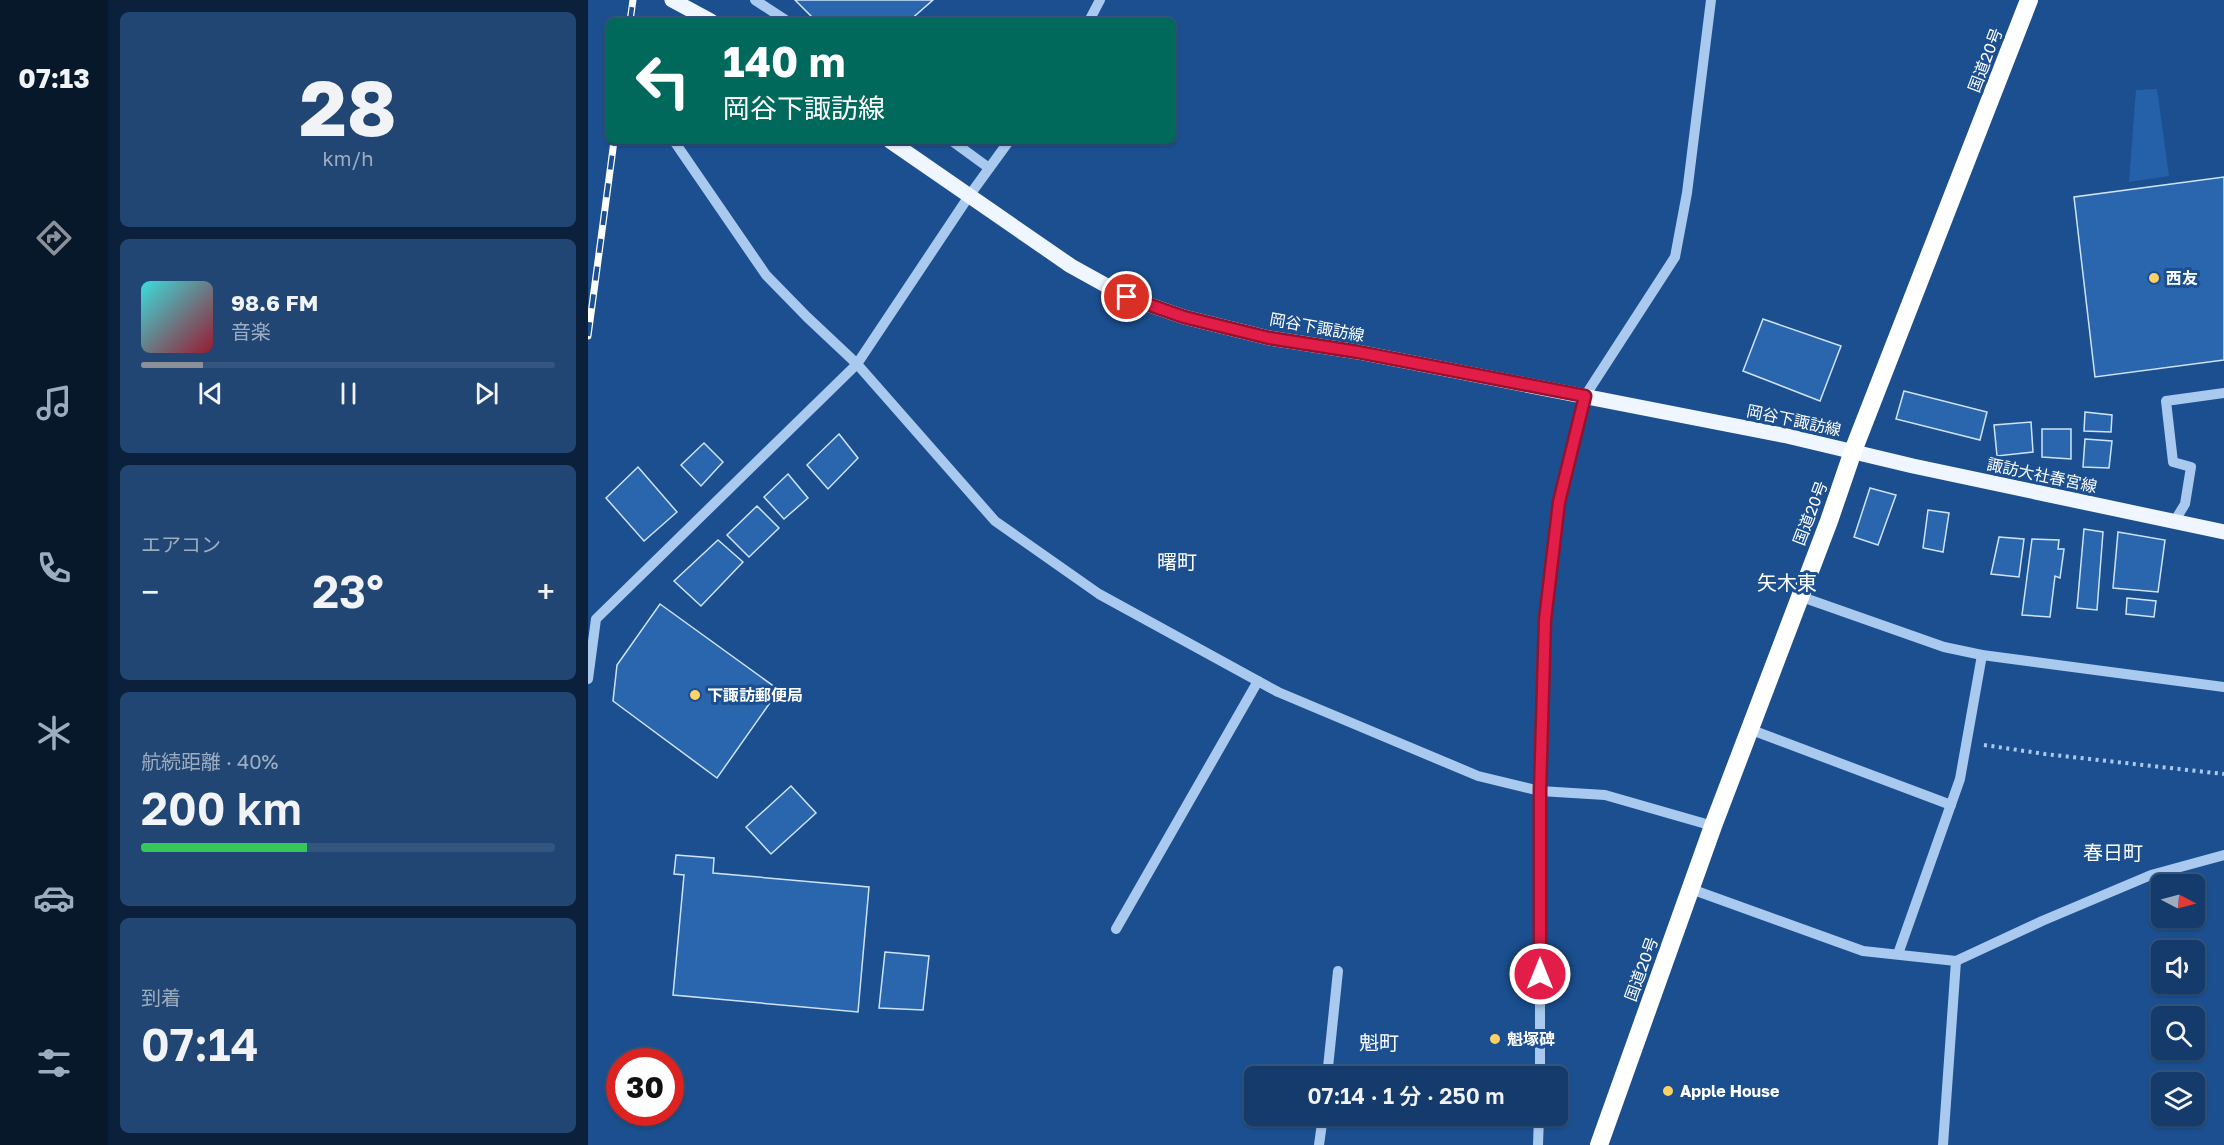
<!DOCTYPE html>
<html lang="ja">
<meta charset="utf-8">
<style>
body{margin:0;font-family:"Golos Text","Noto Sans JP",sans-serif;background:#214673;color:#f1f3f6;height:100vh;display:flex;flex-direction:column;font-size:22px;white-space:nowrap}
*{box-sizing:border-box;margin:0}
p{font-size:20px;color:#9dadc1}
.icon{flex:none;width:33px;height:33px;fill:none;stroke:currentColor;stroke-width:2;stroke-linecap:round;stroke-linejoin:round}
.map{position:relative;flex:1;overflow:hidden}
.side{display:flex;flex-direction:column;gap:12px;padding:12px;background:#0b203b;width:480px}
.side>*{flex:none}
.banner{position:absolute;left:18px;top:18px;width:570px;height:126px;border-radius:9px;box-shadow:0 2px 4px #0004,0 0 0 2px #33557e;background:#00695c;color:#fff;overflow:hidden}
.needle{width:39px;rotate:96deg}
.controls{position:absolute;left:1563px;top:874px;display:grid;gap:12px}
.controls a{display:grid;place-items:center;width:54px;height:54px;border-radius:9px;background:#143b6b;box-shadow:0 2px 4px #0004,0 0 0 2px #33557e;font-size:30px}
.speed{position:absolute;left:18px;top:1048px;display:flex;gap:12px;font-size:30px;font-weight:700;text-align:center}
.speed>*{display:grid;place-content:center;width:78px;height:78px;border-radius:50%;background:#143b6b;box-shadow:0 2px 4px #0004,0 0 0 2px #33557e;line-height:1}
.speed .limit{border:9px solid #d22;background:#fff;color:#111}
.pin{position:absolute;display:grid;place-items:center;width:51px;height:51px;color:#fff;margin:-26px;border:3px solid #fff;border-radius:50%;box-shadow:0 2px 6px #0007}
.me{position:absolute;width:66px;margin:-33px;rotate:0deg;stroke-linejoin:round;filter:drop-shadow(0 0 4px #0008)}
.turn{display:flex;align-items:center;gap:21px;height:126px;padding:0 18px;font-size:27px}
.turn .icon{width:78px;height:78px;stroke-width:2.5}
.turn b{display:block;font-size:42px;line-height:51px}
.big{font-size:45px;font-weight:600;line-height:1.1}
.side .widget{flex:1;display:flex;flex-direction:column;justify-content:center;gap:9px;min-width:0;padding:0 21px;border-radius:9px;background:#214673}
.side .dial{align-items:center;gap:0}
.dial b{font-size:78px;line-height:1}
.song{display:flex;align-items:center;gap:18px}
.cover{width:72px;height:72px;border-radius:9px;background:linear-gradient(135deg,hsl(180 70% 55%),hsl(350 70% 35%))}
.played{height:6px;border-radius:3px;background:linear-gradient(90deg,#8c9099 15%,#33557e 15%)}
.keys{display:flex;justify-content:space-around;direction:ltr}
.heat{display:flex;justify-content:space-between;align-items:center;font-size:33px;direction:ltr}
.charge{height:9px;border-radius:4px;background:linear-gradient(90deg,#34c759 40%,#33557e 0)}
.trip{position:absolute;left:656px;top:1066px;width:324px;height:60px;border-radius:9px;background:#143b6b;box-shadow:0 2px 4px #0004,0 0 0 2px #33557e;font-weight:600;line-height:60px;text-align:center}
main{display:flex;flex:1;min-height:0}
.tab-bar{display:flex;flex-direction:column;width:108px;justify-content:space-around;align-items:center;background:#08182b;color:#9dadc1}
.tab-bar .icon{width:42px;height:42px}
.tab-bar .current{color:#8c9099}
.tab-bar b{font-size:27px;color:#f1f3f6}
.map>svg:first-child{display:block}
.green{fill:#2461a8}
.building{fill:#2a66ad;stroke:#cfe3fa;stroke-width:1.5}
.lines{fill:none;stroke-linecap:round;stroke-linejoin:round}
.path{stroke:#a9c9ee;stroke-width:4;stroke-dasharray:3 4.5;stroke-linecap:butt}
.minor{stroke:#a9c9ee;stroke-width:10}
.major{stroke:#f0f6ff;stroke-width:15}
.highway{stroke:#fff;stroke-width:18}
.rail-casing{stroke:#fff;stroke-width:7}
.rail{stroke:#1b4f8f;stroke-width:4.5;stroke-dasharray:14;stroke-linecap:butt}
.route-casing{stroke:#92132f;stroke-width:15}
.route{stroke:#e11d48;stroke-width:10}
.poi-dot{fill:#ffd166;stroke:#1b4f8f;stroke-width:2}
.labels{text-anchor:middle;stroke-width:6;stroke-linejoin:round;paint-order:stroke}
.street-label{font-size:16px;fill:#fff;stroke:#1b4f8f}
.poi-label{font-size:16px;font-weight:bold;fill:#fff;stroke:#1b4f8f;text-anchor:start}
.quarter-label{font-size:20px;fill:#fff;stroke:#1b4f8f}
</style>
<main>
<nav class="tab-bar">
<b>07:13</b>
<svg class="icon current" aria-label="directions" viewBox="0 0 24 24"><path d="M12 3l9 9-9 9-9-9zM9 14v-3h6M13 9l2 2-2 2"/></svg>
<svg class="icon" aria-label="music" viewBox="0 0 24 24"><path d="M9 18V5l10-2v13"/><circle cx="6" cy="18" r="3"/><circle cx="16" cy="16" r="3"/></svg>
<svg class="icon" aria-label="phone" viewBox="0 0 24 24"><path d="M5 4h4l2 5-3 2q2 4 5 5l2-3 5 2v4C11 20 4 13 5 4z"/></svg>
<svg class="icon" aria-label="climate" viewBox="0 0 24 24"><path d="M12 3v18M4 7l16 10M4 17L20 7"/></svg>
<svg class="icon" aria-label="car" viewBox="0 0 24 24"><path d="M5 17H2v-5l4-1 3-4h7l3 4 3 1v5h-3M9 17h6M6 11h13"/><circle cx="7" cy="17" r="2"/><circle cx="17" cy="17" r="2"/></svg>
<svg class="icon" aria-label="filters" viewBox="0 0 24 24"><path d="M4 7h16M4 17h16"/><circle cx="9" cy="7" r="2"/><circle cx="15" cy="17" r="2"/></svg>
</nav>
<section class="side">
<div class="widget dial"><b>28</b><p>km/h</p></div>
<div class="widget">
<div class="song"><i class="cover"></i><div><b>98.6 FM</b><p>音楽</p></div></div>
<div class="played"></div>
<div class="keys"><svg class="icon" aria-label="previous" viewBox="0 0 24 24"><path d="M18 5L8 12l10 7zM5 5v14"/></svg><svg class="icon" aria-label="pause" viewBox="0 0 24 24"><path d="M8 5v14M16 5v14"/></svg><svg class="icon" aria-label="next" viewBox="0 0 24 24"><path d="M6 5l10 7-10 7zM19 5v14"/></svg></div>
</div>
<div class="widget"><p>エアコン</p>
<div class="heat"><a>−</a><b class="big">23°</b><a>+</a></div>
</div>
<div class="widget"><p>航続距離 · 40%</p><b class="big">200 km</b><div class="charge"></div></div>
<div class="widget"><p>到着</p><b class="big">07:14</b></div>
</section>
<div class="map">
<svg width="1636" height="1145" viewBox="0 0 1636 1145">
<rect width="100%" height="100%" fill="#1b4f8f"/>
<path class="green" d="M1569 89 1581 176 1541 182 1548 90Z"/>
<g class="building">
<path d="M207 0H345L321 21H228Z"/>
<path d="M1636 177V360L1507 377 1486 197Z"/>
<path d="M1175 319 1253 346 1232 401 1155 371Z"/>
<path d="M1316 391 1399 412 1392 440 1308 419Z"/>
<path d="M1497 412 1524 415 1523 432 1496 431Z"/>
<path d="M1443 422 1445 452 1409 456 1406 425Z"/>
<path d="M1454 429H1483V459L1454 457Z"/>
<path d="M251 434 270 458 240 489 219 465Z"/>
<path d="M1497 439 1524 441 1521 468 1495 467Z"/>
<path d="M116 443 135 462 113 486 93 465Z"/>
<path d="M50 467 89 512 56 541 18 498Z"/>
<path d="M200 474 220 498 196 519 176 497Z"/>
<path d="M1282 488 1308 495 1290 545 1266 537Z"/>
<path d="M169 506 191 528 161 557 139 535Z"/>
<path d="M1340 510 1361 513 1355 552 1335 548Z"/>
<path d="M1496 529 1515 532 1509 610 1489 608Z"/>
<path d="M1530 532 1577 540 1570 592 1525 588Z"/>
<path d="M1411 537 1436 539 1431 577 1403 574Z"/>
<path d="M1444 539 1471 540 1470 549H1476L1472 578 1467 576 1462 617 1434 615Z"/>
<path d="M130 540 155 562 113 606 86 581Z"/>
<path d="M1539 598 1568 601 1566 617 1538 614Z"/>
<path d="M72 604 191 690 129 778 25 701 29 665Z"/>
<path d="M203 786 228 813 183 854 158 827Z"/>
<path d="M88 855 126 858 125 873 281 887 270 1012 85 995 96 875 86 874Z"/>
<path d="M297 952 341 956 335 1010 291 1008Z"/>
</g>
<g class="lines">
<g class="path">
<path d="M1396 745 1457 754 1636 774"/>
<path d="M917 1039 934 1041"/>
</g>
<g class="minor">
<path d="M167 0 199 21"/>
<path d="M501 21 512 0"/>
<path d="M86 141 178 275 219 317 269 364 407 521 511 594 690 692 890 776 952 791 1017 795 1125 826"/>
<path d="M364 141 401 168"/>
<path d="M1586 522 1597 504 1603 467 1585 462 1578 401 1636 393"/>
<path d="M1211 596 1356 647 1394 655 1636 687"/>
<path d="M0 679 8 619 269 364 381 196 421 141"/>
<path d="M1161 729 1363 805"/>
<path d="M1103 889 1275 951 1368 961 1454 921 1563 875 1636 855"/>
<path d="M528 929 670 681"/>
<path d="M1310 954 1372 779 1394 655"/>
<path d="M739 1077 750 971"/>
<path d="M952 1077V791L957 620 971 502 997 396 1087 257 1099 193 1123 0"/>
<path d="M731 1145 735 1116"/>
<path d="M950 1145 951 1116"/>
<path d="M1355 1145 1368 961"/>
</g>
<g class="major">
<path d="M84 0 123 21"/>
<path d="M302 141 483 266 539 297 596 317 681 338 770 352 1199 436 1325 466 1636 532"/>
</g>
<path class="highway" d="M1011 1145 1125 826 1241 521 1265 451 1441 0"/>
<defs>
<g id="rail">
<path d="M42 21 45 0"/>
<path d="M0 336 26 141"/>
</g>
</defs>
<use href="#rail" class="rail-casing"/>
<use href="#rail" class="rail"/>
</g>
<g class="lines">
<defs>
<path id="route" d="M539 297 596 317 681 338 770 352 997 396 971 502 957 620 952 791V974"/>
</defs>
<use href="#route" class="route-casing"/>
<use href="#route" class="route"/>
</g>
<g class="poi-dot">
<circle cx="1566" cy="278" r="6"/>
<circle cx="107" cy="695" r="6"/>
<circle cx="907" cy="1039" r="6"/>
<circle cx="1080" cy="1091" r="6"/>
</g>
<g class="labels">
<g class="street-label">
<text transform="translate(1397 60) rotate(-69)" y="6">国道20号</text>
<text transform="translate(729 327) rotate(10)" y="6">岡谷下諏訪線</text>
<text transform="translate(1206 420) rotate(12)" y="6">岡谷下諏訪線</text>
<text transform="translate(1454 475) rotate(12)" y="6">諏訪大社春宮線</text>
<text transform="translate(1222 513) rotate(-69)" y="6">国道20号</text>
<text transform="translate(1053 969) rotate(-70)" y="6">国道20号</text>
</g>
<g class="poi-label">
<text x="1578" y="284">西友</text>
<text x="119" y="701">下諏訪郵便局</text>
<text x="919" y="1045">魁塚碑</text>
<text x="1092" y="1097">Apple House</text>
</g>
<g class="quarter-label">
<text x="589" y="569">曙町</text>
<text x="1199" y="590">矢木東</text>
<text x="1525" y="860">春日町</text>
<text x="791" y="1050">魁町</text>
</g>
</g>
</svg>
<div class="controls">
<a><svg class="needle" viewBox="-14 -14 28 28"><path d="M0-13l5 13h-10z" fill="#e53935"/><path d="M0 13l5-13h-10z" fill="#9dadc1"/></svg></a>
<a><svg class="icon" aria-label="sound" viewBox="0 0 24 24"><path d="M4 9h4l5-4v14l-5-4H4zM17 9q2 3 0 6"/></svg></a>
<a><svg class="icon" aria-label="search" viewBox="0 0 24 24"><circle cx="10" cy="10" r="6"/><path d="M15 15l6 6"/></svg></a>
<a><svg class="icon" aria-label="layers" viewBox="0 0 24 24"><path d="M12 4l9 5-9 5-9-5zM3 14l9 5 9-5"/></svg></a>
</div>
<div class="speed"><div class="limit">30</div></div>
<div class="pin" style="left:539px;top:297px;background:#d93025"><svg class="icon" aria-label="arrive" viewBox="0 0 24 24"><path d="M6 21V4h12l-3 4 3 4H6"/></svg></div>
<svg class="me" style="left:952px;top:974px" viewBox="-20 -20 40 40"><circle r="17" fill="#e11d48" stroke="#fff" stroke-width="3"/><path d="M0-11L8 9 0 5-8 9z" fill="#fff"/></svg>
<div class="trip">07:14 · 1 分 · 250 m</div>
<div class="banner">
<div class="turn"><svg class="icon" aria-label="left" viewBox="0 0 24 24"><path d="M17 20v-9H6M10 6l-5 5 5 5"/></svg><div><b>140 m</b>岡谷下諏訪線</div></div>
</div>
</div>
</main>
